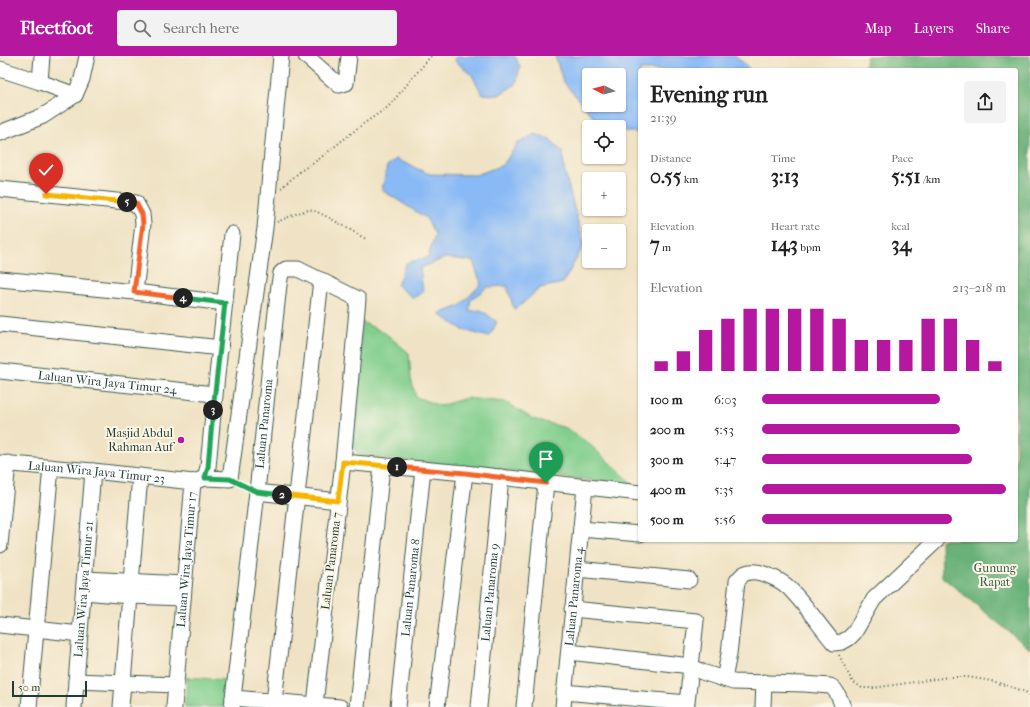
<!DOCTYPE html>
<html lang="en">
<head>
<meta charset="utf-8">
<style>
	:root { --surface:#fff; --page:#f2f2f2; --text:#222; --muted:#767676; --accent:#b5179e }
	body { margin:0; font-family:"IM FELL French Canon",serif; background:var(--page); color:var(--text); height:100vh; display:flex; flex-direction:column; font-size:15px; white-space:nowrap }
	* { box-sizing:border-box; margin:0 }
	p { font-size:13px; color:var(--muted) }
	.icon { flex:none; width:22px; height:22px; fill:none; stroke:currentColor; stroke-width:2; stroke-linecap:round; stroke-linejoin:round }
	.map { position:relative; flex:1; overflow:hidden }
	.drawer { position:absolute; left:638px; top:12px; width:380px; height:474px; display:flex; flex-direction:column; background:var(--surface); border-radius:4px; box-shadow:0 1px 3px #0004 }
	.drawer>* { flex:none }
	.needle { width:26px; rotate:276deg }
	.fabs { position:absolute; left:582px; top:12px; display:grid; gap:8px }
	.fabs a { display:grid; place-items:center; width:44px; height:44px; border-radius:4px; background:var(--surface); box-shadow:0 1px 3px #0004; font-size:20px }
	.scale { position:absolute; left:12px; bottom:10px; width:75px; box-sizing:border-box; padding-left:4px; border:2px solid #1f3d34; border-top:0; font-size:11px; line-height:14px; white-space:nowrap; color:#1f3d34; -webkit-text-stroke:3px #fcf5e5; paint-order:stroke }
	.pin { position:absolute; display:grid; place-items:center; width:34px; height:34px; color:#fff; margin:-41px -17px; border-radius:50% 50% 50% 0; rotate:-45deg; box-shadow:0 0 4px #0007 }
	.pin .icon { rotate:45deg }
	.km { position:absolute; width:20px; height:20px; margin:-10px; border-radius:50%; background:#222; color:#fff; font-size:11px; line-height:20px; text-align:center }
	.round { display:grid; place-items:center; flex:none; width:42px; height:42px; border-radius:4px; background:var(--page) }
	.head { display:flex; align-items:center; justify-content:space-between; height:68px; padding:0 12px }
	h1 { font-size:22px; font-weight:700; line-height:30px }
	.metrics { display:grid; grid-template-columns:repeat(3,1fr); gap:6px; height:68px; padding:4px 12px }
	.metrics div { display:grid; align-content:center }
	.metrics b { font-size:20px; font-weight:700 }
	.metrics small { font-size:11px; font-weight:400 }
	.metrics p { font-size:11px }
	.chart { height:112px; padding:8px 12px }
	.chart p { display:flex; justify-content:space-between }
	.chart svg { width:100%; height:72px; margin-top:4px; stroke:var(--accent); stroke-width:6 }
	ul { padding:0 12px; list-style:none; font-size:13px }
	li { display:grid; grid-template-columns:64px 48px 1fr; align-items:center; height:30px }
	li i { height:10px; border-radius:5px; background:var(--accent) }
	header { display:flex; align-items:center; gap:24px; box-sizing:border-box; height:56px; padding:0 20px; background:var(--accent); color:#fff }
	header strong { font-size:19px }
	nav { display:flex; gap:22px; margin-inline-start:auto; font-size:14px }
	.search { width:280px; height:36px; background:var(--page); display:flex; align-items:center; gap:10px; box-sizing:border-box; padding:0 14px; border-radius:4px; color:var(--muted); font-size:15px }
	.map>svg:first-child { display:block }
	.green { fill:#81ce8d; stroke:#508660 }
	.forest { fill:#68b178; stroke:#447756 }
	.water { fill:#8abaf6; stroke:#547c95; fill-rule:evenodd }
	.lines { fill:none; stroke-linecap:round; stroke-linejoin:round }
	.minor-casing { stroke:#3e564a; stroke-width:17 }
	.path { stroke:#3e564a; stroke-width:2; stroke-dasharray:1 3; stroke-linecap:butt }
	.minor { stroke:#fff; stroke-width:15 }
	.split-1-casing { stroke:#fff; stroke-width:8 }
	.split-2-casing { stroke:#fff; stroke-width:8 }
	.split-3-casing { stroke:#fff; stroke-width:8 }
	.split-4-casing { stroke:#fff; stroke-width:8 }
	.split-5-casing { stroke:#fff; stroke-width:8 }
	.split-6-casing { stroke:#fff; stroke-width:8 }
	.split-1 { stroke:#f0652b; stroke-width:5 }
	.split-2 { stroke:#f5b400; stroke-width:5 }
	.split-3 { stroke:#22a559; stroke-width:5 }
	.split-4 { stroke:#22a559; stroke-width:5 }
	.split-5 { stroke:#f0652b; stroke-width:5 }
	.split-6 { stroke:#f5b400; stroke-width:5 }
	.poi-dot { fill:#b5179e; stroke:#fcf5e5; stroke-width:1.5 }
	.labels { text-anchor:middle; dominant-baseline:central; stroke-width:4; stroke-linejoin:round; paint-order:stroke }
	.street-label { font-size:12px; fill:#1f3d34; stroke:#fcf5e5 }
	.poi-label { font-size:12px; fill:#1f3d34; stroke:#fcf5e5; text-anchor:end }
	.park-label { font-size:12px; fill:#335a46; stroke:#fcf5e5 }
</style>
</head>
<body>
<header>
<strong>Fleetfoot</strong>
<div class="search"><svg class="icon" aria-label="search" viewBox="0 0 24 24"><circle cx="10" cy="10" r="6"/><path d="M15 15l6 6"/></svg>Search here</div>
<nav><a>Map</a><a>Layers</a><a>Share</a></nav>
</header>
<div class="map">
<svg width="1030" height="651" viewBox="0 0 1030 651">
	<rect width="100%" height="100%" fill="#fcf5e5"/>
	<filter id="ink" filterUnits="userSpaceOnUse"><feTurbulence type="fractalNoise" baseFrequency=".025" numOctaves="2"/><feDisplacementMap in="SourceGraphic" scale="8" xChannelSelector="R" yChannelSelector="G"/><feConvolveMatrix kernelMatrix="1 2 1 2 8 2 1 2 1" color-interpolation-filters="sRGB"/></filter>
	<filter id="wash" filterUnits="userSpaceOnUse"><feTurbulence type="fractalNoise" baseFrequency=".012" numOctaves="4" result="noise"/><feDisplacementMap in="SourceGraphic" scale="16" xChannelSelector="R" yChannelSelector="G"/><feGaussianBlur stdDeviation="0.9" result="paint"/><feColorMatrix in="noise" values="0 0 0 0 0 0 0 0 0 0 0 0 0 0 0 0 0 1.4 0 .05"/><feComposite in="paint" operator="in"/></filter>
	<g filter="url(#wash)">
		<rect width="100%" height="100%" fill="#f0e3c5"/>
		<g class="green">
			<path d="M362,266L385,277L409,297L411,323L416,341L440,350L466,342L505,346L533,363L566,372L588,387L634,429L360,400L351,388Z"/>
			<path d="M187,621L226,624L224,651H185Z"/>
		</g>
		<path class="forest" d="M867,0H1030V593L942,521L941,484H1016V14H863Z"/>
		<g class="water">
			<path d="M456,0H515L520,11L516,28L499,39L482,38L472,19L455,5Z"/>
			<path d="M555,0H735L745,8L750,14H640V76H628L593,61L563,25ZM589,19H619V49H589Z"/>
			<path d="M535,78L550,83L563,96L564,113L584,189L563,227L540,232L522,248L514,253L507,230L488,231L471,243L469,255L481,254L497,266L489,281L463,274L439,258L460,250L481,228L473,205L445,202L420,212L423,236L413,242L397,229L406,207L428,201L435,178L426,162L382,134L387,110L396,103L429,118L476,119L503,109L517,88Z"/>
		</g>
	</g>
	<g filter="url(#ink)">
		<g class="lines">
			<g class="minor-casing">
				<g id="minor">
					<path d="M306,0L339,29L346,27L349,0"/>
					<path d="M0,13L40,26L75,39"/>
					<path d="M40,26L42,0"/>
					<path d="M0,77L43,60L75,39L82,23L87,0"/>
					<path d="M0,133L136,147L142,158L143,168L135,236"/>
					<path d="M0,223L135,236L225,247"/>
					<path d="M0,268L221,292"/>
					<path id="s1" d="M0,315L214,338"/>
					<path d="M343,406L465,417L640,437"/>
					<path id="s2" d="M0,407L93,415L193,426"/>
					<path d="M205,422L230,423L265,172L281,0"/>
					<path d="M257,436L338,445"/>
					<path d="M581,473L640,478"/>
					<path d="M0,489L8,407"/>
					<path d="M577,513L689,524"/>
					<path d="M85,523L184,528"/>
					<path d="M131,526L140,420"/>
					<path d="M84,536L130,540L183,542"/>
					<path d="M0,569L80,578"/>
					<path d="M569,596L691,610L702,616L733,626L804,628L830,630C837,633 840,644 843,651"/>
					<path d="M724,623L729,598L737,525C740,522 742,518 746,517C757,512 781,524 789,532C805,548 819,569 834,587L842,586L849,582L854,577L874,543L937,484"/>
					<path d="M76,625L176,629"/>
					<path d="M564,636L687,647L696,565L572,553"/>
					<path d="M233,642L340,651"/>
					<path d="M274,646L321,224"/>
					<path d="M29,651L51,411"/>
					<path id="s3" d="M74,651L93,415"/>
					<path d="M121,651L130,540"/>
					<path id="s4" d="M174,651L193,426L205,422L208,411C215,333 224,256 232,178"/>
					<path id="s5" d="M232,651L257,436L269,319L279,229L281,217L286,213H298L358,243L343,406L315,648"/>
					<path d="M357,651L382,410"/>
					<path id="s6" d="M398,651L423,413"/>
					<path d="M437,651L465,417"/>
					<path id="s7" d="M479,651L501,421"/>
					<path d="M524,651L546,427"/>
					<path id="s8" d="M563,651L585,431"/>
					<path d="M763,651L764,626"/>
				</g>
			</g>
			<g class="path">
				<path d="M281,132L302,114L319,103L363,68L388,51L431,0"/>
				<path d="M277,166C284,163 303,154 310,154C319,154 355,177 366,183"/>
				<path d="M839,599L852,625L862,632H873L949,621H967L992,625L1024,635L1030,639"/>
			</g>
			<use href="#minor" class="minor"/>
		</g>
	</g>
	<g class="lines" filter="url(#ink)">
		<g class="split-1-casing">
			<path id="split-1" d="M397,411L465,417L546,427"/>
		</g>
		<g class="split-2-casing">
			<path id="split-2" d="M282,439L338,445L343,406L397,411"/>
		</g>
		<g class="split-3-casing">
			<path id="split-3" d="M213,354L208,411L205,422L230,423L257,436L282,439"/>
		</g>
		<g class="split-4-casing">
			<path id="split-4" d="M183,242L225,247L213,354"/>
		</g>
		<g class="split-5-casing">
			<path id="split-5" d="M127,146L136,147L142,158L143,168L134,236L183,242"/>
		</g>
		<g class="split-6-casing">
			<path id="split-6" d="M46,138L127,146"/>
		</g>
		<use href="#split-1" class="split-1"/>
		<use href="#split-2" class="split-2"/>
		<use href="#split-3" class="split-3"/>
		<use href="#split-4" class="split-4"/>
		<use href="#split-5" class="split-5"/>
		<use href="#split-6" class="split-6"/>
	</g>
	<circle class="poi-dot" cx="181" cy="384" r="4"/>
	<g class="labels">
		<g class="street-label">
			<text stroke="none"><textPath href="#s1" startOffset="108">Laluan Wira Jaya Timur 24</textPath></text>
			<text stroke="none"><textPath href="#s5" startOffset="285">Laluan Panaroma</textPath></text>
			<text stroke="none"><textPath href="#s2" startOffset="97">Laluan Wira Jaya Timur 23</textPath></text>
			<text stroke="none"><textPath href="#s4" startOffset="148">Laluan Wira Jaya Timur 17</textPath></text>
			<text transform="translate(331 505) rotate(-83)">Laluan Panaroma 7</text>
			<text stroke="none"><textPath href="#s6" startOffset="120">Laluan Panaroma 8</textPath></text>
			<text stroke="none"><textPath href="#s3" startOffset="118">Laluan Wira Jaya Timur 21</textPath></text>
			<text stroke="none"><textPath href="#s7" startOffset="115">Laluan Panaroma 9</textPath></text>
			<text stroke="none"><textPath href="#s8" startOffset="111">Laluan Panaroma 4</textPath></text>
		</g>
		<g class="poi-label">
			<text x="173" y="377">Masjid Abdul<tspan x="173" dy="14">Rahman Auf</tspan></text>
		</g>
		<g class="park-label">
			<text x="995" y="512">Gunung<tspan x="995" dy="14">Rapat</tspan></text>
		</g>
	</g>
</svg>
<div class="fabs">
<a><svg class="needle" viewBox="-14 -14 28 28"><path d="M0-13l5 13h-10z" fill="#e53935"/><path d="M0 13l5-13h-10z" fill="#767676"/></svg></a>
<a><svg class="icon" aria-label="locate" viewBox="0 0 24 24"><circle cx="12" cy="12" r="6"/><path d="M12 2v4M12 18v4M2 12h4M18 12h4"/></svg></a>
<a>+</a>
<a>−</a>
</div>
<div class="scale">50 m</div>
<div class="pin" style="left:546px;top:427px;background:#1e9e55"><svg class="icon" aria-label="arrive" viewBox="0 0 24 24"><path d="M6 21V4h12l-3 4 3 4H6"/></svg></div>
<div class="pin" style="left:46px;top:138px;background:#d93025"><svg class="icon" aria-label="check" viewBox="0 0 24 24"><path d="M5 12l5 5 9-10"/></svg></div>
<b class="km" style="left:397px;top:411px">1</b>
<b class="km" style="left:282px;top:439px">2</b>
<b class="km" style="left:213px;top:354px">3</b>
<b class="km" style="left:183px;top:242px">4</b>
<b class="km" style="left:127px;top:146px">5</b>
<section class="drawer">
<div class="head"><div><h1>Evening run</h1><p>21:39</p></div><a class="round"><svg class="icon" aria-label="share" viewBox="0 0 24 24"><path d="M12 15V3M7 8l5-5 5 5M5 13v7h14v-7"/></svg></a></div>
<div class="metrics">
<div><p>Distance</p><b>0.55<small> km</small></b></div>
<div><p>Time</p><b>3:13</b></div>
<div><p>Pace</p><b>5:51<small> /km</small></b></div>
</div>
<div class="metrics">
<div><p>Elevation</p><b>7<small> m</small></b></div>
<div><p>Heart rate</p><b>143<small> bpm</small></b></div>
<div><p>kcal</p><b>34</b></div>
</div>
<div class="chart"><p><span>Elevation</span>213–218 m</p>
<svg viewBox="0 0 160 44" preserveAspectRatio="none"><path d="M5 44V38M15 44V32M25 44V19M35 44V12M45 44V6M55 44V6M65 44V6M75 44V6M85 44V12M95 44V25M105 44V25M115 44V25M125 44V12M135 44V12M145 44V25M155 44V38"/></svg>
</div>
<ul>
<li><b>100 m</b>6:03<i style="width:73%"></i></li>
<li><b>200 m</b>5:53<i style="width:81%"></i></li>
<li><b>300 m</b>5:47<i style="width:86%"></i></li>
<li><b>400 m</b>5:35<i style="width:100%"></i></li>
<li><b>500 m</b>5:56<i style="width:78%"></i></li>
</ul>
</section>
</div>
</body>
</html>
